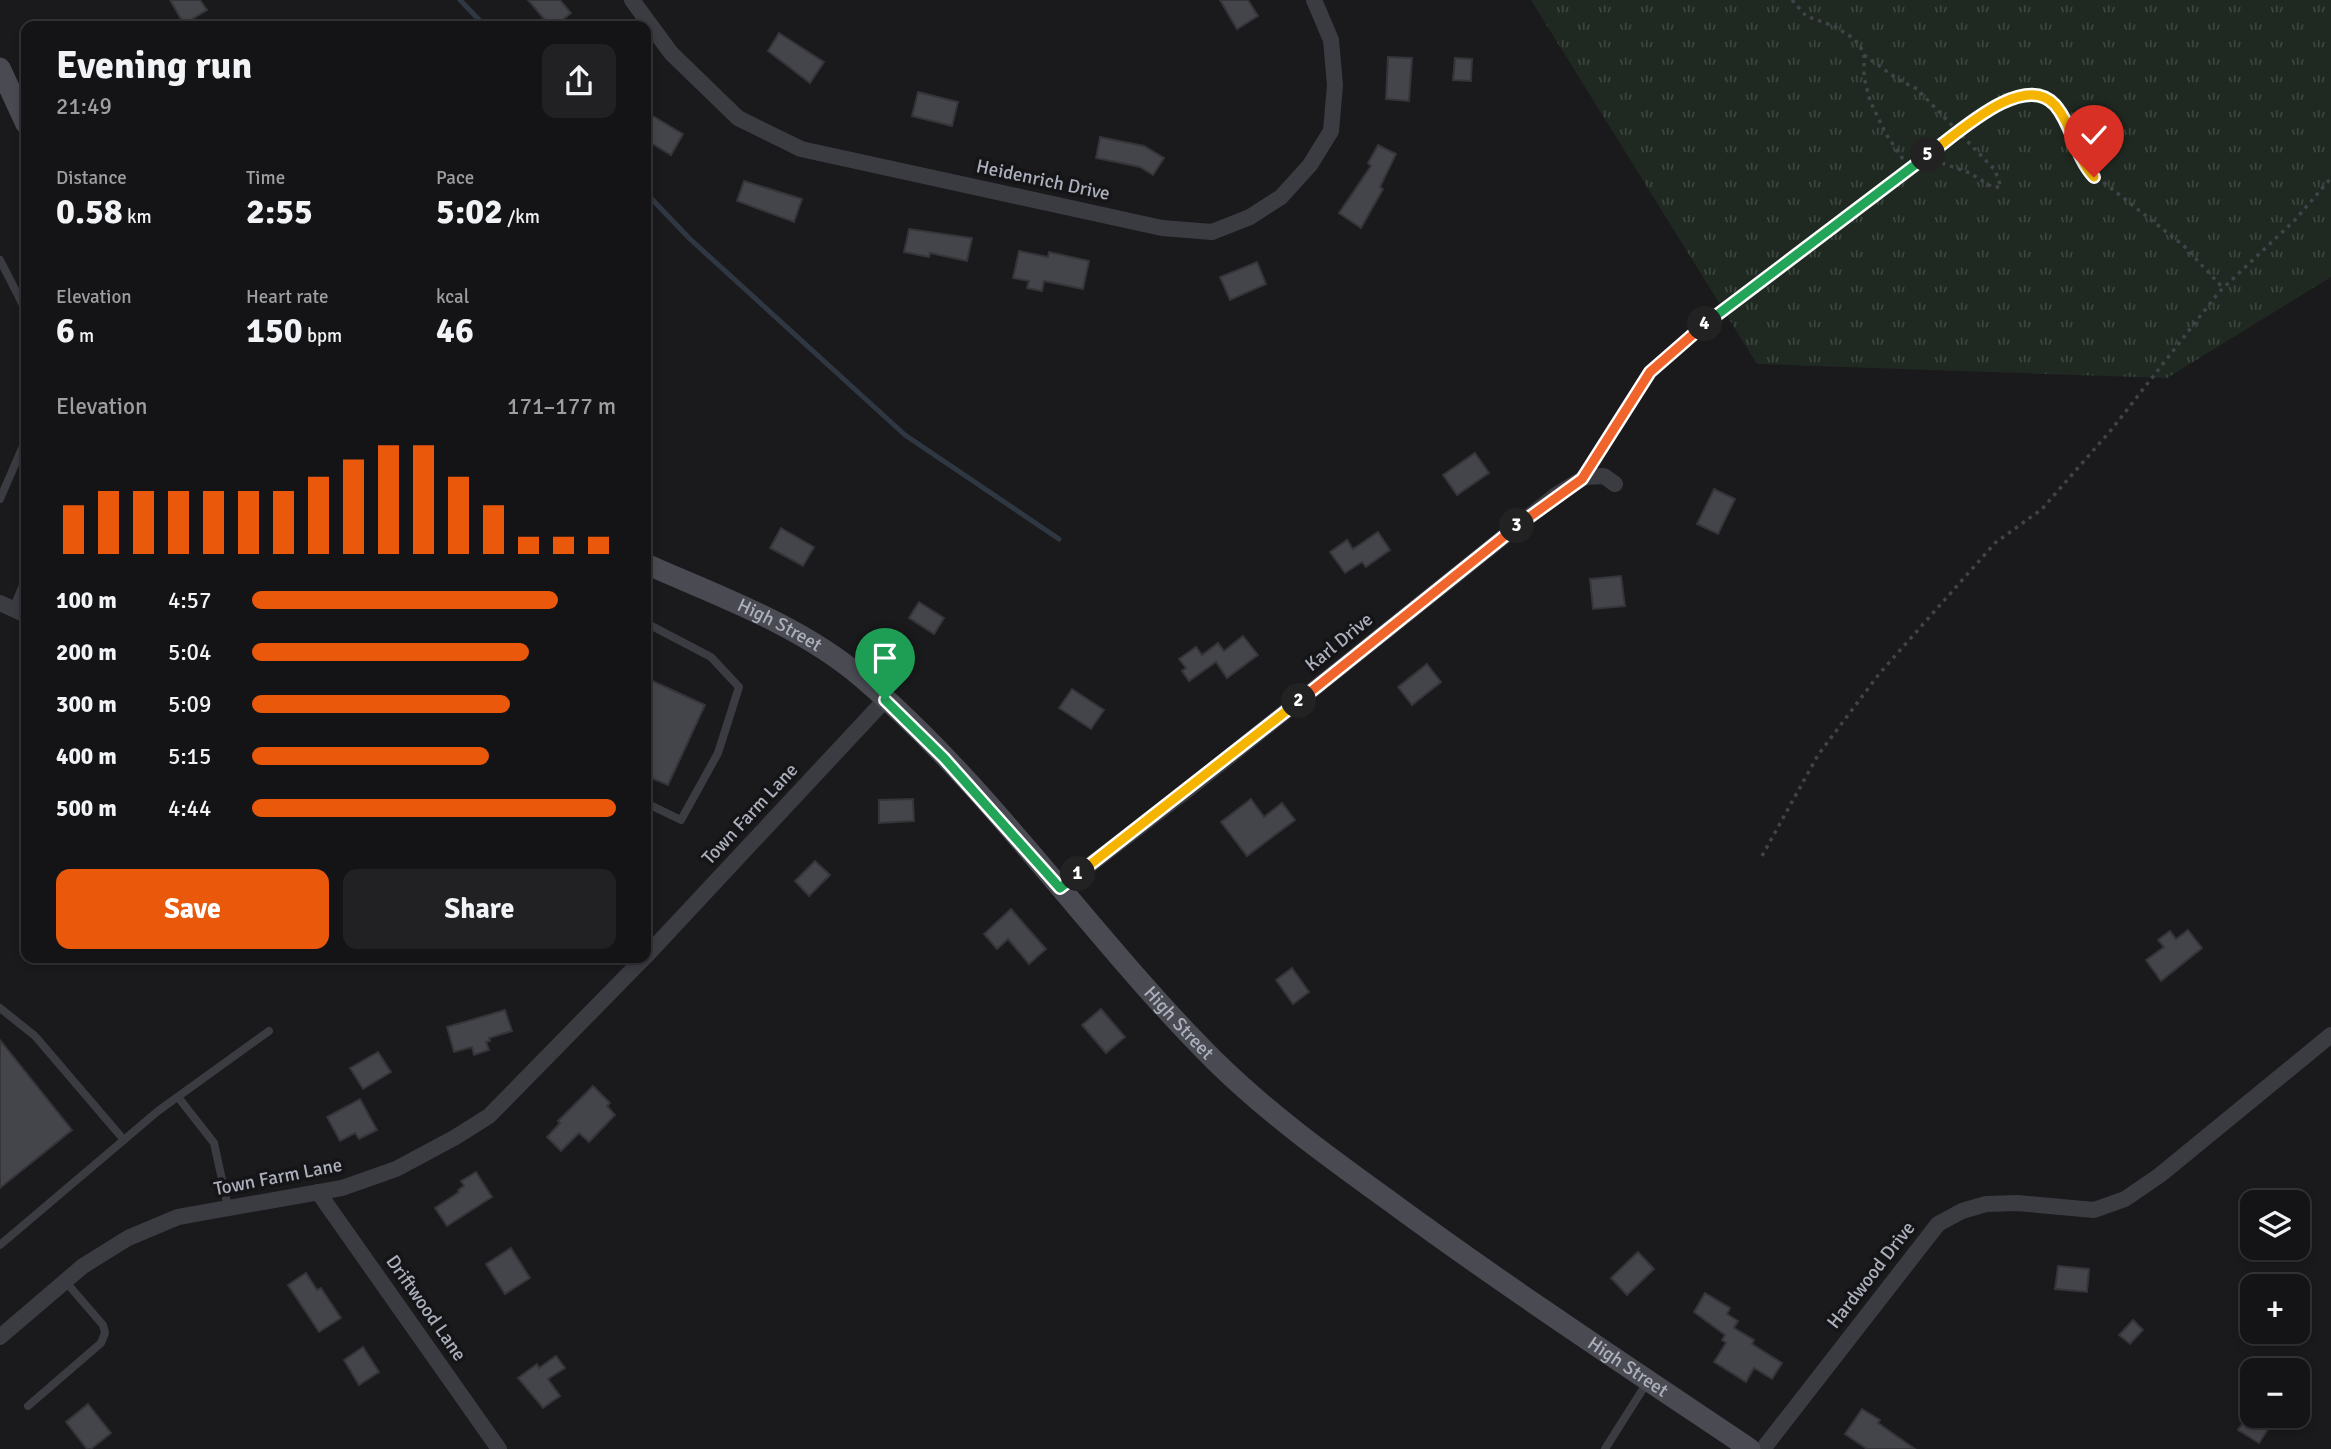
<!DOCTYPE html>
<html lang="en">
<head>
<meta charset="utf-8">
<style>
	:root { --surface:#141416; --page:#212123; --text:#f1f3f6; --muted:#9d9ea1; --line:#333335; --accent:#ea580c }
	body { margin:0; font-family:Signika,sans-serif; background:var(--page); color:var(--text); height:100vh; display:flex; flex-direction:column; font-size:26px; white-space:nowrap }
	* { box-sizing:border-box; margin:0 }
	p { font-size:23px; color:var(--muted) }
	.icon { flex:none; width:38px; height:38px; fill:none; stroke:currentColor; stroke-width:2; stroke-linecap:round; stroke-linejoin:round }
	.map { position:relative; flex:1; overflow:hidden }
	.drawer { position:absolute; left:21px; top:21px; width:630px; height:942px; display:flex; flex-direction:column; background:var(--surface); border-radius:14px; box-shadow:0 4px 10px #0003,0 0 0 2px var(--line) }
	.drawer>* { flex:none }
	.buttons { position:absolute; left:2240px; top:1190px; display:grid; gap:14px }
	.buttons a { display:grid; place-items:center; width:70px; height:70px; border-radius:14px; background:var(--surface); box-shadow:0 4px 10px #0003,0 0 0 2px var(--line); font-size:35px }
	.pin { position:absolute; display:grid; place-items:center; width:60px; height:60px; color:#fff; margin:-72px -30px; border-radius:50% 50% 50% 0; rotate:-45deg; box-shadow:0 0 7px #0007 }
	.pin .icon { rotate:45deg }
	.km { position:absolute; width:35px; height:35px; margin:-18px; border-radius:50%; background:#222; color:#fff; font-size:19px; line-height:35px; text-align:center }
	.round { display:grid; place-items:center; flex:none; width:74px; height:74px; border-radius:14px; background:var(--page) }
	.overview { display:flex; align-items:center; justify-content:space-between; height:119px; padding:0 35px }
	h1 { font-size:38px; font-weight:700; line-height:52px }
	.stats { display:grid; grid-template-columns:repeat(3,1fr); gap:10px; height:119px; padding:7px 35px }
	.stats div { display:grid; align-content:center }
	.stats b { font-size:35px; font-weight:700 }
	.stats small { font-size:19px; font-weight:400 }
	.stats p { font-size:19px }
	.chart { height:196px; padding:14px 35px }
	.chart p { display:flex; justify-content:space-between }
	.chart svg { width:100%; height:126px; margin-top:7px; stroke:var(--accent); stroke-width:6 }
	.button { display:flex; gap:14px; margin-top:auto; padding:14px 35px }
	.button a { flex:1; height:80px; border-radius:14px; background:var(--accent); color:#fff; font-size:28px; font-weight:700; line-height:80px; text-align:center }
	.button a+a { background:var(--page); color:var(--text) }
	ul { padding:0 35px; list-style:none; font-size:23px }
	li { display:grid; grid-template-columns:112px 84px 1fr; align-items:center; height:52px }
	li i { height:18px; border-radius:9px; background:var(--accent) }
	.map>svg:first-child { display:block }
	.park { fill:url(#park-tufts) }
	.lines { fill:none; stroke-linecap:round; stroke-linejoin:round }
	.stream { stroke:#2f3842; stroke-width:5 }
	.building { fill:#44454a; stroke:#343439; stroke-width:2 }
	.path { stroke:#414349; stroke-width:3.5; stroke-dasharray:3.5 5; stroke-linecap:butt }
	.service { stroke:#3b3c42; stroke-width:8 }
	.minor { stroke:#3b3c42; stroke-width:16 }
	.secondary { stroke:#494a52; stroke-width:21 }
	.split-1-casing { stroke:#fff; stroke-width:14 }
	.split-2-casing { stroke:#fff; stroke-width:14 }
	.split-3-casing { stroke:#fff; stroke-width:14 }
	.split-4-casing { stroke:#fff; stroke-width:14 }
	.split-5-casing { stroke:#fff; stroke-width:14 }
	.split-6-casing { stroke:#fff; stroke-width:14 }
	.split-1 { stroke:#22a559; stroke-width:9 }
	.split-2 { stroke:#f5b400; stroke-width:9 }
	.split-3 { stroke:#f0652b; stroke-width:9 }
	.split-4 { stroke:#f0652b; stroke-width:9 }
	.split-5 { stroke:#22a559; stroke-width:9 }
	.split-6 { stroke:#f5b400; stroke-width:9 }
	.labels { text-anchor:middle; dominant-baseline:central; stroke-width:7; stroke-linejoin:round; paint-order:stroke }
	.street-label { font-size:19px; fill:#acb0bc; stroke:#151518 }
</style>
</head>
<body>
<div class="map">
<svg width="2331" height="1449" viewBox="0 0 2331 1449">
	<defs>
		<pattern id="park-tufts" width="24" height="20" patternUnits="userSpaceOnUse" patternTransform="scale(1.75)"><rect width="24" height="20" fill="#1f2821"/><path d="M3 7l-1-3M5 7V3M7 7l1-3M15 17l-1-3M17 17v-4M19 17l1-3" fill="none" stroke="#3d453f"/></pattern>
	</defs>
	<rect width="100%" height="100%" fill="#1a1a1d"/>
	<path class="park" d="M1531,0H2331V277L2167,378L1757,364Z"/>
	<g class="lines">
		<g class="stream">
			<path d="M460,0L485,26"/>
			<path d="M646,193L690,239L905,435L1059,539"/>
		</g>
	</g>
	<g class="building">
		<path d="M170,0H200L207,10L184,24Z"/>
		<path d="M528,0H560L571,13L555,26H550Z"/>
		<path d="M1220,0H1248L1258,16L1237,29Z"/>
		<path d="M779,33L824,62L810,83L768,51Z"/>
		<path d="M1388,57L1412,58L1409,101L1386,99Z"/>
		<path d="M1455,58L1472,59L1471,81L1453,80Z"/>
		<path d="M918,92L958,102L952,126L912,116Z"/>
		<path d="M646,112L683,134L671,155L646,140Z"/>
		<path d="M1100,137L1144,146L1164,158L1153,175L1140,167L1096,158Z"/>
		<path d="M1378,145L1396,154L1380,187L1383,189L1361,228L1339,213L1371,166L1368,163Z"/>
		<path d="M744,181L802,199L794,222L737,201Z"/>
		<path d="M909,229L972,238L967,261L930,253L929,257L904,252Z"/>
		<path d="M1019,251L1048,257L1049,252L1089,261L1083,289L1044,281L1042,291L1027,288L1029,281L1013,278Z"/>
		<path d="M1257,262L1266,284L1230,300L1220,277Z"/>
		<path d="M1475,453L1489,473L1457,495L1443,475Z"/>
		<path d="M1714,489L1735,499L1718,534L1697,524Z"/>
		<path d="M781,528L814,547L803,566L770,548Z"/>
		<path d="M1378,532L1390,550L1366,567L1362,562L1345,573L1330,552L1347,540L1353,549Z"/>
		<path d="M1621,576L1625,606L1593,609L1590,579Z"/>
		<path d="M919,602L944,618L934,634L909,618Z"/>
		<path d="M1243,636L1258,655L1227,678L1216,662L1189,681L1182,671L1186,668L1179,659L1196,647L1202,655L1218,643L1224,651Z"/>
		<path d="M1427,664L1441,682L1412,705L1398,687Z"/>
		<path d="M646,678L705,705L668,785L646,776Z"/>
		<path d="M1072,689L1104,710L1091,729L1059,708Z"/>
		<path d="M913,799L914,821L879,823V800Z"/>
		<path d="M1251,799L1264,817L1282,803L1295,820L1247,856L1221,822Z"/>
		<path d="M815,861L830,875L809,896L795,881Z"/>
		<path d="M1011,909L1046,949L1029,964L1008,939L997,949L984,934Z"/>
		<path d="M2188,930L2202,948L2161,981L2146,960L2164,947L2158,940L2170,931L2176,939Z"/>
		<path d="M1292,968L1309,992L1293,1004L1276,980Z"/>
		<path d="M1101,1009L1125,1037L1106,1053L1082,1025Z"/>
		<path d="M505,1010L512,1031L489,1038L490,1041L486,1042L489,1050L474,1055L472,1047L454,1052L447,1027Z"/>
		<path d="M0,1040L72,1130L0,1188Z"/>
		<path d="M378,1052L391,1072L363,1089L350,1068Z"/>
		<path d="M593,1086L610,1103L607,1106L615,1115L589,1142L579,1133L561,1151L547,1137L560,1123L558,1121Z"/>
		<path d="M360,1099L377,1130L359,1139L355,1133L340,1141L327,1117Z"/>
		<path d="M476,1172L492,1197L447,1226L435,1208L459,1192L458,1190L464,1186L461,1181Z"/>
		<path d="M511,1248L530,1278L505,1294L486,1264Z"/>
		<path d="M1638,1252L1654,1269L1627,1295L1611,1278Z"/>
		<path d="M2058,1266L2089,1269L2087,1292L2055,1289Z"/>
		<path d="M306,1273L317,1290L321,1288L341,1318L319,1332L288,1285Z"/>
		<path d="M1705,1293L1730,1308L1727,1314L1738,1321L1734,1328L1754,1340L1752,1344L1782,1363L1772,1379L1754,1368L1746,1382L1714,1362L1726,1343L1722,1340L1725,1335L1694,1312Z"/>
		<path d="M2133,1320L2143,1330L2130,1344L2119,1335Z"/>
		<path d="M363,1347L379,1372L359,1385L344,1360Z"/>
		<path d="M556,1356L565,1368L548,1379L560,1396L543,1408L518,1378L537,1364L539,1368Z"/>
		<path d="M88,1404L111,1433L91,1449H87L66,1422Z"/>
		<path d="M1862,1409L1880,1420L1878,1423L1915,1449H1867L1845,1434Z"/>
		<path d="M2248,1416H2277L2259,1443L2238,1430Z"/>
	</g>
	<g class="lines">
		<g class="path">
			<path d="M1792,0L1806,16L1834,26L1853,38L1860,46L1864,55V77L1870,101L1886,134L1909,168"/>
			<path d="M1864,55L1899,80L1917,89L1995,170L2001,187H1992L1970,173L1925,157"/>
			<path d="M1594,459L1650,372L1726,305L1827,233L1891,181L2018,95L2035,94L2054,105L2088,170L2184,246L2223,288"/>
			<path d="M1762,856L1818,755L1879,674L1995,543L2042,509L2112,429L2219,292L2295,220L2331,178"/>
		</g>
		<g class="service">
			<path d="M0,260L26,311"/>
			<path d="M0,499L26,439"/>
			<path d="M13,609L26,578"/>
			<path d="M646,623L711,657L739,687L718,753L681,820L646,803"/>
			<path d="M0,1008L35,1036L124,1140"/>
			<path d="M178,1097L214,1143L228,1207"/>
			<path d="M0,1245L158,1111L269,1031"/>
			<path d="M28,1406L101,1343L105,1333L103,1325L65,1281"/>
			<path d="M1605,1449L1648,1381"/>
		</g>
		<g class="minor">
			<path d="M632,0L671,53L738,118L801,149L1162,228L1212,232L1250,217L1281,197L1310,165L1331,131L1335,85L1331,40L1314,0"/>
			<path d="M0,603L26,615"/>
			<path d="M1060,888L1190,788L1556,495L1585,477L1604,476L1615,484"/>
			<path d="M646,956L885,700"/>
			<path d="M318,1192L499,1449"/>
			<path d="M0,1337L83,1266L128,1238L178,1217L342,1188L396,1169L454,1138L489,1116L645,957"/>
			<path d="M1763,1449L1938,1224L1962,1211L1986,1204L2017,1203L2094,1210L2125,1199L2160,1175L2331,1035"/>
		</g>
		<g class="secondary">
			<path d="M0,68L26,124"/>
			<path id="s1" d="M646,564C718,596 800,625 861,677C993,789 1093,940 1216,1062C1271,1116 1333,1160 1395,1205C1511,1290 1631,1369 1750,1449"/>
		</g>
	</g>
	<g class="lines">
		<g class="split-1-casing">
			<path id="split-1" d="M885,700L944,758L1060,888L1078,874"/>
		</g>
		<g class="split-2-casing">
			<path id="split-2" d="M1078,874L1299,701"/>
		</g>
		<g class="split-3-casing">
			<path id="split-3" d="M1299,701L1517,526"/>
		</g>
		<g class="split-4-casing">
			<path id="split-4" d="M1517,526L1582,479L1650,372L1705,324"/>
		</g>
		<g class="split-5-casing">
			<path id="split-5" d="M1705,324L1928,155"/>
		</g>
		<g class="split-6-casing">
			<path id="split-6" d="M1928,155C1956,135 2023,70 2055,105C2073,126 2075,157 2094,177"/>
		</g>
		<use href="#split-1" class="split-1"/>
		<use href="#split-2" class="split-2"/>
		<use href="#split-3" class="split-3"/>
		<use href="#split-4" class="split-4"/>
		<use href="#split-5" class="split-5"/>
		<use href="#split-6" class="split-6"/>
	</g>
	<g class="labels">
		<g class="street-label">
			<text transform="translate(1043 180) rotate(12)">Heidenrich Drive</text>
			<text stroke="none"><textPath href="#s1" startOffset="147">High Street</textPath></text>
			<text transform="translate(1339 642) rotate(-39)">Karl Drive</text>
			<text transform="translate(750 814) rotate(-47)">Town Farm Lane</text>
			<text stroke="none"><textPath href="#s1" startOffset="714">High Street</textPath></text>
			<text transform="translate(278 1177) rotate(-11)">Town Farm Lane</text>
			<text transform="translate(1871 1275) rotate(-52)">Hardwood Drive</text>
			<text transform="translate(426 1308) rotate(55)">Driftwood Lane</text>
			<text stroke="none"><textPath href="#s1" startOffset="1281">High Street</textPath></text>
		</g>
	</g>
</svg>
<div class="buttons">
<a><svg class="icon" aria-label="layers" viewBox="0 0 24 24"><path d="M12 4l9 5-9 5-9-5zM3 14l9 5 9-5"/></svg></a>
<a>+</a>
<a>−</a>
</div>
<div class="pin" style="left:885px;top:700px;background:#1e9e55"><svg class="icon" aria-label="arrive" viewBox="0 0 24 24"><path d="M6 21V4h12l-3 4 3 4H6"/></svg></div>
<div class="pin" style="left:2094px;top:177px;background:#d93025"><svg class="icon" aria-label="check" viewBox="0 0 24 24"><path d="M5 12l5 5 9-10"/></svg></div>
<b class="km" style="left:1078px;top:874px">1</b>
<b class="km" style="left:1299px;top:701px">2</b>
<b class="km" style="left:1517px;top:526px">3</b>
<b class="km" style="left:1705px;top:324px">4</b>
<b class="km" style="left:1928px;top:155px">5</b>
<section class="drawer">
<div class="overview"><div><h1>Evening run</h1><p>21:49</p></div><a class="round"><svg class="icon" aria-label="share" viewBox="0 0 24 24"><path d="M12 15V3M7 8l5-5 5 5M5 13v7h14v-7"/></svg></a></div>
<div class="stats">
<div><p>Distance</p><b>0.58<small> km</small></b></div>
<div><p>Time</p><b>2:55</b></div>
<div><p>Pace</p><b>5:02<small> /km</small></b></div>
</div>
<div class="stats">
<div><p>Elevation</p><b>6<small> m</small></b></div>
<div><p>Heart rate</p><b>150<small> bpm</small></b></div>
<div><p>kcal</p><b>46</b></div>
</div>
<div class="chart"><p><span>Elevation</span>171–177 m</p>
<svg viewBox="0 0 160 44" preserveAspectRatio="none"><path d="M5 44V27M15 44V22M25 44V22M35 44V22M45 44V22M55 44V22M65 44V22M75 44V17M85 44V11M95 44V6M105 44V6M115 44V17M125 44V27M135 44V38M145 44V38M155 44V38"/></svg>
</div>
<ul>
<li><b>100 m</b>4:57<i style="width:84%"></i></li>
<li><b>200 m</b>5:04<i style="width:76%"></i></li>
<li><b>300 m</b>5:09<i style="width:71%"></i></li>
<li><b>400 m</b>5:15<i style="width:65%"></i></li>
<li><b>500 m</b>4:44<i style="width:100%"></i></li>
</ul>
<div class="button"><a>Save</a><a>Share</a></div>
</section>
</div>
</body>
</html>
